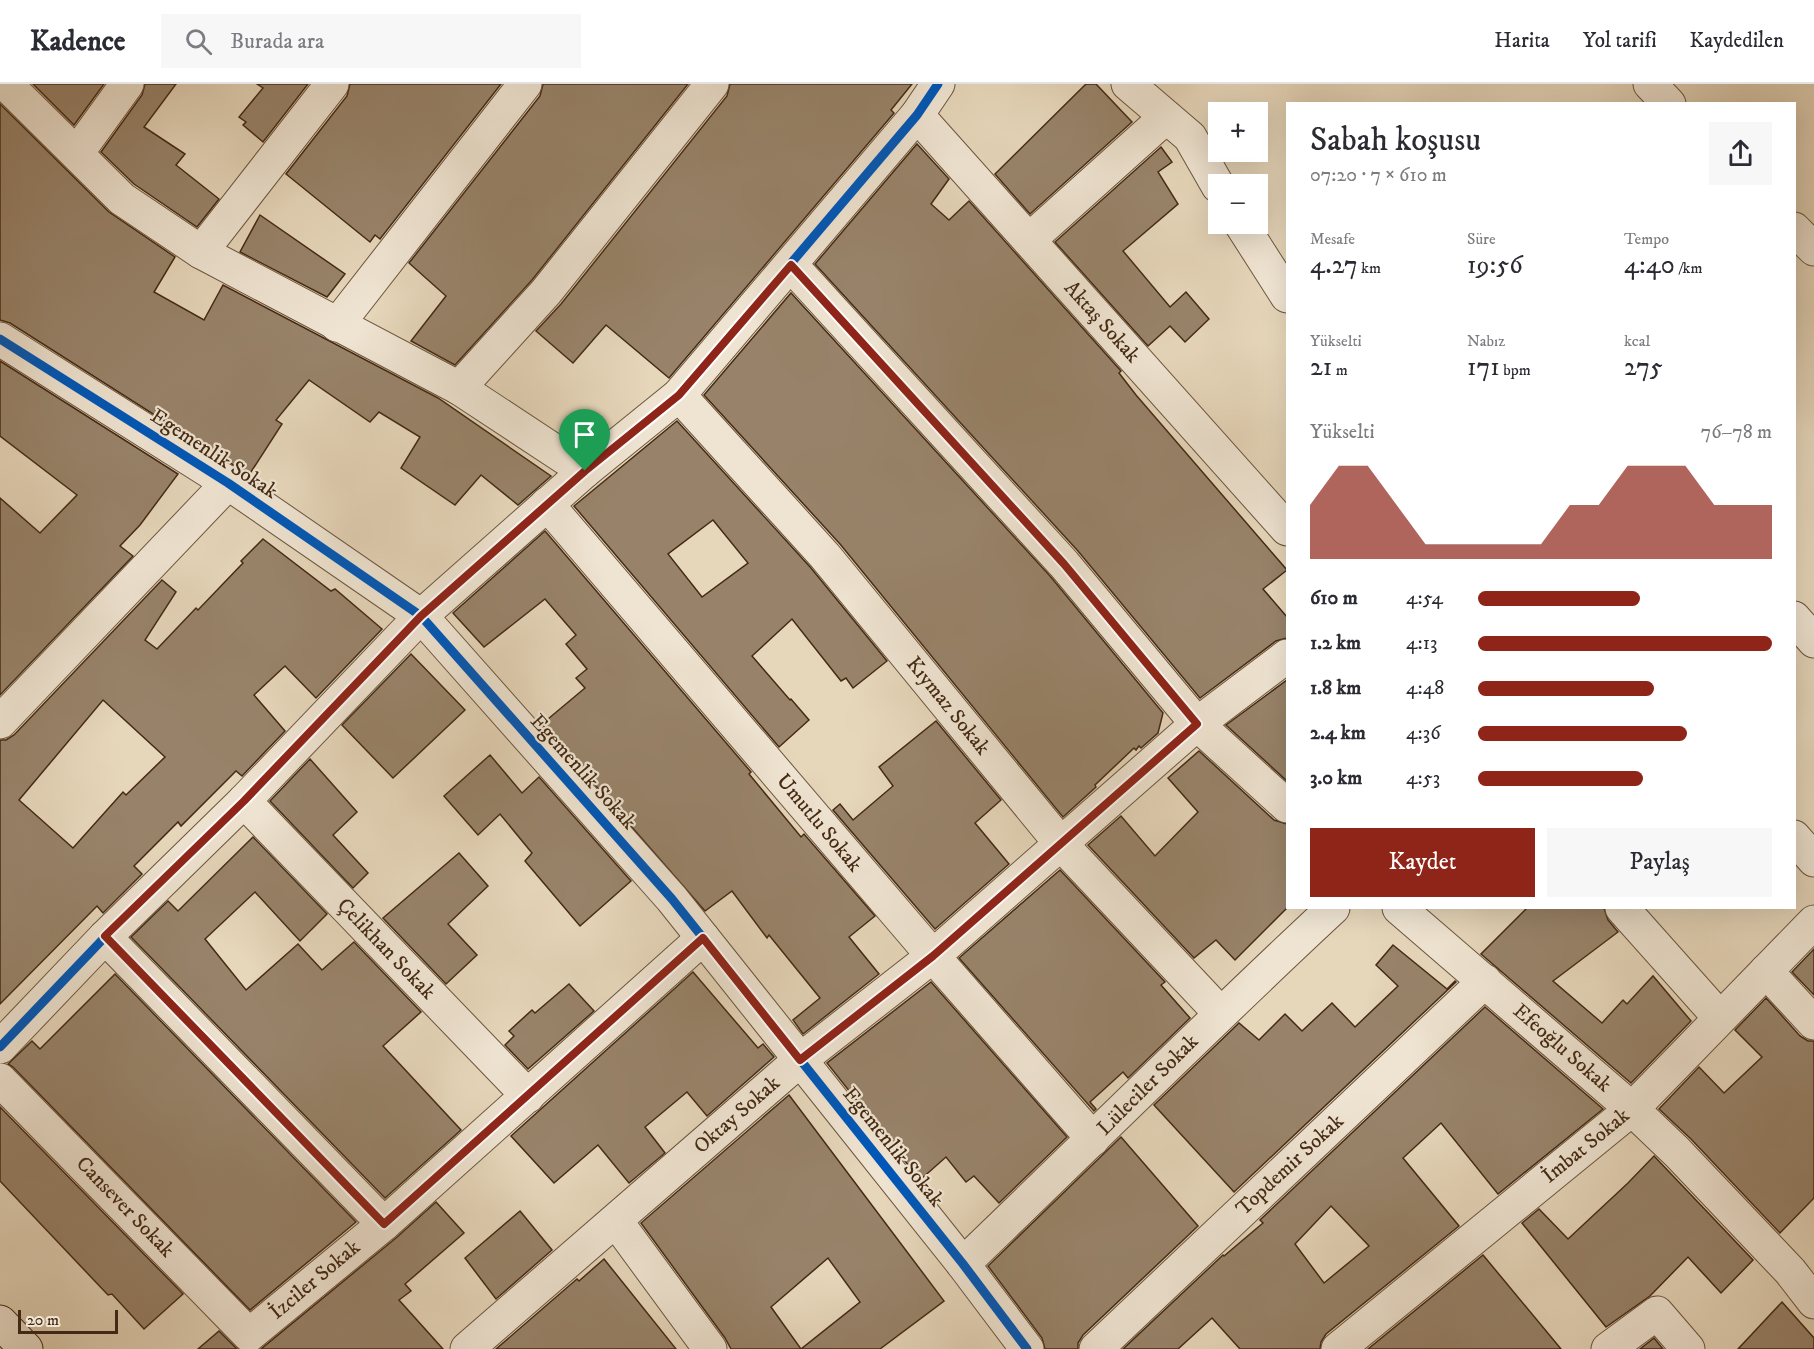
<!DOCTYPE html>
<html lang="tr">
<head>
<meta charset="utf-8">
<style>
	:root { --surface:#fff; --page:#f7f7f7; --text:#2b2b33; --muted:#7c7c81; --line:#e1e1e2; --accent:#8f2418 }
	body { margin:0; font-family:"IM FELL DW Pica",serif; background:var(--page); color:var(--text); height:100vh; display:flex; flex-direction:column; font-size:22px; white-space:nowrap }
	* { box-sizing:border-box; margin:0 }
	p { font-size:20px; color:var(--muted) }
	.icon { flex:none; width:33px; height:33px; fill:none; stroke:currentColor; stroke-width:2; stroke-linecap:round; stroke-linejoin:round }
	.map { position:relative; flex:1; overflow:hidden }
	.side { position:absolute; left:1286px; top:18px; width:510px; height:807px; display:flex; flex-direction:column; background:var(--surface); border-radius:0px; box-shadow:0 6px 24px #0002 }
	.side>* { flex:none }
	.controls { position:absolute; left:1208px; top:18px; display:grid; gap:12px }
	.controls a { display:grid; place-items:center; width:60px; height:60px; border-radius:0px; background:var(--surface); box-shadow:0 6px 24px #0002; font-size:30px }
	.scale { position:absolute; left:18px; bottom:15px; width:100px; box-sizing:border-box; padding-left:6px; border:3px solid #442a14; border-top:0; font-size:16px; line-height:21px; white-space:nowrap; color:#442a14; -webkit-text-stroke:4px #efe4d2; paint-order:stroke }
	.pin { position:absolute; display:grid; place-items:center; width:51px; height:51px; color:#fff; margin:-62px -26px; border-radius:50% 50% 50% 0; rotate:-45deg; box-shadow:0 0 6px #0007 }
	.pin .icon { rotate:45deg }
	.round { display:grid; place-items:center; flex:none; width:63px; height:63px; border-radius:0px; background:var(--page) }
	.head { display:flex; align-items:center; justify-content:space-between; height:102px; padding:0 24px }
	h1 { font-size:33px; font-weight:600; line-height:45px }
	.metrics { display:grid; grid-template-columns:repeat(3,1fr); gap:9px; height:102px; padding:6px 24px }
	.metrics div { display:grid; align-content:center }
	.metrics b { font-size:26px; font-weight:600 }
	.metrics small { font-size:16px; font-weight:400 }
	.metrics p { font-size:16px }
	.chart { height:168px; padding:12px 24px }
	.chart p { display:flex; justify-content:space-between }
	.chart svg { width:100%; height:108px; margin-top:6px; fill:var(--accent); opacity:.7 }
	.cta { display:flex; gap:12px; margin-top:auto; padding:12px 24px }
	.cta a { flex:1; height:69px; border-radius:0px; background:var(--accent); color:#fff; font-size:24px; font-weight:600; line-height:69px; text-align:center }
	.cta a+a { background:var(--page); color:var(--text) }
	ul { padding:0 24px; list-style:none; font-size:20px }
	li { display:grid; grid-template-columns:96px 72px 1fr; align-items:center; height:45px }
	li i { height:15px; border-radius:8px; background:var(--accent) }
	header { display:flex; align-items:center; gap:36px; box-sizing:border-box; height:84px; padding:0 30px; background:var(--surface); border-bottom:2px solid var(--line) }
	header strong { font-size:28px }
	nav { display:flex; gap:33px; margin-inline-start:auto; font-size:21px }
	.search { width:420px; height:54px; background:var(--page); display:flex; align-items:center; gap:15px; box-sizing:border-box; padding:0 21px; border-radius:0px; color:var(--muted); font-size:22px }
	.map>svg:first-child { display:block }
	.building { fill:#98836a; stroke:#442a14; stroke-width:1.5; fill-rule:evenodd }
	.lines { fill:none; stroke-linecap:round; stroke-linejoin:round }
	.street-casing { stroke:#6c553e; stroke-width:35 }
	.secondary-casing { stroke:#442a14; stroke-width:35 }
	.street { stroke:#efe4d2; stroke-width:33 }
	.secondary { stroke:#efe4d2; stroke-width:33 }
	.cycleway-casing { stroke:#efe4d2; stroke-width:13 }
	.cycleway { stroke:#0057b8; stroke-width:9 }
	.route-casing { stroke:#fff; stroke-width:12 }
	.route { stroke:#8f2418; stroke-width:8 }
	.labels { text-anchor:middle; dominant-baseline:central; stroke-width:4.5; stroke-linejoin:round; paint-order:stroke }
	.street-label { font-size:21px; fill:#442a14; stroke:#efe4d2 }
</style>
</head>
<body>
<header>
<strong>Kadence</strong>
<div class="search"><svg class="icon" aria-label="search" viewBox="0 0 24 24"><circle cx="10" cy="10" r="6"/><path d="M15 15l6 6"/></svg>Burada ara</div>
<nav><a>Harita</a><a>Yol tarifi</a><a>Kaydedilen</a></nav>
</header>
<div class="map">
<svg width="1814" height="1265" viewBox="0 0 1814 1265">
	<rect width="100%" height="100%" fill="#e6d6ba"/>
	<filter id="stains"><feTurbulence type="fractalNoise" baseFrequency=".00333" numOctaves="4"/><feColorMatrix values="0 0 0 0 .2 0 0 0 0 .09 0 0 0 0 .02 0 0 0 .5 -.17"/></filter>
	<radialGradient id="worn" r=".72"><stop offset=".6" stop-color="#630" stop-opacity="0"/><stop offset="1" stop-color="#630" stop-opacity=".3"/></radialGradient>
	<g class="building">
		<path d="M33,0H104L74,41Z"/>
		<path d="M145,0H176L144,43L185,70L176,81L219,115L197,143L134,100L101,68L142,11Z"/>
		<path d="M257,0H308L263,58L243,41L246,38L239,33L263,4Z"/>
		<path d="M350,0H501L380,155L375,151L370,158L286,90L347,12Z"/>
		<path d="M543,0H688L532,196L455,281L411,257L446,212L409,179L540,12Z"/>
		<path d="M730,0H912L891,26L894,29L669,294L606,241L573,279L536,247L561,220L727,12Z"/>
		<path d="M1086,0H1096L1132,38L1030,130L995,90Z"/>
		<path d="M0,20L109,128L175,173L154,208L204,236L223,201L438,314L551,392L518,421L481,391L455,421L401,384L420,353L379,328L370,338L309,296L276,336L282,340L249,391L10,239L0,236Z"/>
		<path d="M917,60L949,95L931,120L949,136L969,117L1121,287L1119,289L1136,311L1287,486L1263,505L1287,533V554L1276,557L1200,614L1078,467L815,180Z"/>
		<path d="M1161,63L1172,78L1158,88L1178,120L1123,167L1170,223L1186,208L1209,235L1185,258L1170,242L1148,262L1055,158Z"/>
		<path d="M260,131L345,190L327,213L240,168Z"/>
		<path d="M791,209L1050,492L1163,629L1158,649L1141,664L1139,662L1136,666L1134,664L1095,701L1096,703L1063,733L840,460L704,311Z"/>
		<path d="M0,277L178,390L140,441L120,462L133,472L0,611V414L40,449L77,411L0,352Z"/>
		<path d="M677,337L811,484L887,577L853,604L846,594L841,597L792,535L752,572L790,616L791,615L809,636L779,663L574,422ZM713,436L748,479L702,513L668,470Z"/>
		<path d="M545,447L751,688L749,690L801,753L804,750L875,832L849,853L879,890L803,950L793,936L820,914L769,851L767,854L732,807L705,827L542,640L585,604L576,594L587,585L566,560L576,551L545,515L484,563L453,529Z"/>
		<path d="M263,455L331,507L335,505L382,545L316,614L285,582L254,611L285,647L242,692L236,687L181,742L178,738L134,782L142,790L103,829L97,822L0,920V656H6L14,651L162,496L176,508L145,556L157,565L196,524L198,526L243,479L241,477ZM103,616L165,673L126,711L123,708L73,764L19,716Z"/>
		<path d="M411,570L465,626L393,694L342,641Z"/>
		<path d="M1287,596V697L1226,641Z"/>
		<path d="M936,637L1001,716L975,739L1009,780L935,845L833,726L840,720L853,736L893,702L879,683Z"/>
		<path d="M1199,667L1274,736L1287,740V824L1235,876L1216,856L1194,874L1088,761L1121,732L1155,772L1198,728L1168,694Z"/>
		<path d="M490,671L522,709L539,693L631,797L580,842L525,777L532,769L500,730L478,751L444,712Z"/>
		<path d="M310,675L357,728L333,751L368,789L353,804L270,717Z"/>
		<path d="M253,753L327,830L300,857L255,808L205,855L246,906L298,860L322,886L354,858L421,928L383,962L461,1046L385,1114L131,853L168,817L178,827Z"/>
		<path d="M459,769L488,802L448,840L477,871L446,900L383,834Z"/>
		<path d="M1060,786L1165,898L1161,901L1190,934L1128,994L1123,988L1090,1018L1096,1025L1094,1027L959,874Z"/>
		<path d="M1527,824H1604L1608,836L1618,848L1553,897L1602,939L1623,916L1627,920L1653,892L1691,937L1631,999L1481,870Z"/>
		<path d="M1393,861L1447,905L1455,897L1456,898L1234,1108L1154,1021L1239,939L1259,956L1285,930L1302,947L1332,919L1355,943L1398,902L1376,881Z"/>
		<path d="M1814,865V911L1792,888Z"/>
		<path d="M693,888L758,964L763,960L774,973L707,1032L687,1008L645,1043L665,1069L629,1099L598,1061L554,1099L511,1052Z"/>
		<path d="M115,890L356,1138L250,1226L13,983L8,980L32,957L40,965Z"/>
		<path d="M931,898L1067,1053L999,1119L974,1092L966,1098L946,1073L920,1096L827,979Z"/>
		<path d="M569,900L594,927L528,985L505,961L514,952L509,947L532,926L535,929Z"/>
		<path d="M1766,914L1800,952L1808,957H1814V1114L1780,1149L1691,1055L1659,1025L1699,983L1724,1009L1762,973L1735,946Z"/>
		<path d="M1485,923L1603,1025L1498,1110L1441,1039L1403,1074L1459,1142L1326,1250L1321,1258L1320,1265H1240L1212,1234L1178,1265H1123L1223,1171L1224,1172L1263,1139L1260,1136ZM1331,1122L1369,1162L1324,1199L1295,1160Z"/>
		<path d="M789,1011L944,1217L880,1265H801L860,1218L828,1174L771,1223L801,1265H731L725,1254L641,1139Z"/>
		<path d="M0,1023L183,1210L144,1245L112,1210L108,1211L0,1097Z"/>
		<path d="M1121,1053L1198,1142L1083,1251L1078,1259V1265H1045L1042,1254L988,1182Z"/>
		<path d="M1654,1072L1753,1176L1721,1209L1688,1173L1650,1212L1606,1243L1522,1139L1539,1125L1568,1155L1628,1099Z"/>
		<path d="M436,1118L464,1149L405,1200L411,1207L399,1216L443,1265H261L396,1154Z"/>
		<path d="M520,1127L552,1166L496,1215L465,1174Z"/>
		<path d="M1483,1171L1561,1265H1368Z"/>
		<path d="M604,1175L676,1265H496L577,1195L579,1197Z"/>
		<path d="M1782,1218L1814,1254V1265H1738Z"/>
		<path d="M219,1247L237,1265H198Z"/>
		<path d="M1654,1254L1663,1265H1640Z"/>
	</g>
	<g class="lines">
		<g class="street-casing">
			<g id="street">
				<path d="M6,0L122,115L201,168L459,304L585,387"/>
				<path d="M1128,0L1190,53L1218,102"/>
				<path d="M1650,0L1669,20"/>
				<path d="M917,31L1287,445"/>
				<path d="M77,69L127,0"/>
				<path d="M1241,140L1287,212"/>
				<path d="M1794,145L1814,165"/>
				<path d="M1029,156L1166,33"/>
				<path d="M201,168L332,0"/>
				<path d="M791,181L1064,480L1197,640L1287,722"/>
				<path d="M337,241L525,0"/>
				<path d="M0,255L228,399L421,532L672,815L963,1180L1027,1265"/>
				<path d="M459,304L546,208L712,0"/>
				<path d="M679,311L825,472L1062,761L1220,929"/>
				<path d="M547,420L933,872L1093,1055"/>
				<path d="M1794,534L1814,557"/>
				<path d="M0,638L228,399"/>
				<path d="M244,717L528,1012"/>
				<path d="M1794,753L1814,776"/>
				<path d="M1399,824L1632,1025L1677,1068L1790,1187L1814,1218"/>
				<path d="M1622,824L1720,934"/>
				<path d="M105,853L384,1140"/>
				<path d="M1766,887L1814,939"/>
				<path d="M0,963L105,853L244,717L421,532L585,387L679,311L917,31L938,0"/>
				<path d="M0,996L249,1251L384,1140L703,854"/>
				<path d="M616,1137L710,1265"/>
				<path d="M963,1180C1087,1061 1208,940 1333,824"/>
				<path d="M467,1265L800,976L933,872L1197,640L1287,572"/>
				<path d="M1096,1265L1485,897"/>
				<path d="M1338,1265L1632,1025L1814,838"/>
				<path d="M1608,1265L1657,1229L1688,1265"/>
			</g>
		</g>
		<g class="secondary-casing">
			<path id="secondary" d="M0,1238L26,1265"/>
		</g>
		<use href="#street" class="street"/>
		<use href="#secondary" class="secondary"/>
		<g class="cycleway-casing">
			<g id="cycleway">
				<path d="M0,255L228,399L421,532L672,815L963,1180L1027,1265"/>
				<path d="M0,963L105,853L244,717L421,532L585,387L679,311L917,31L938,0"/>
			</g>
		</g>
		<use href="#cycleway" class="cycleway"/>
	</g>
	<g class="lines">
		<g class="route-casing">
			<path id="route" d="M791,181L1064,480L1197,640L933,872L800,976L703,854L384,1140L105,852L244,717L421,532L585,387L679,311Z"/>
		</g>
		<use href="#route" class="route"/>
	</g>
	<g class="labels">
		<g class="street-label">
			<text transform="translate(1102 238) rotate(48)">Aktaş Sokak</text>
			<text transform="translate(214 370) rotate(33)">Egemenlik Sokak</text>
			<text transform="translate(948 622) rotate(51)">Kıymaz Sokak</text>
			<text transform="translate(583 688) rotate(48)">Egemenlik Sokak</text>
			<text transform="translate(819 739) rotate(50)">Umutlu Sokak</text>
			<text transform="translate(386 865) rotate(46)">Çelikhan Sokak</text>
			<text transform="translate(1562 964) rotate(41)">Efeoğlu Sokak</text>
			<text transform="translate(1148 1001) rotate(-45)">Lüleciler Sokak</text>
			<text transform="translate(737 1031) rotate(-41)">Oktay Sokak</text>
			<text transform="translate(1586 1062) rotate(-39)">İmbat Sokak</text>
			<text transform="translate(893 1063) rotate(51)">Egemenlik Sokak</text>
			<text transform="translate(1290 1081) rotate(-43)">Topdemir Sokak</text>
			<text transform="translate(125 1123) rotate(46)">Cansever Sokak</text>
			<text transform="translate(315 1196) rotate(-40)">İzciler Sokak</text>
		</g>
	</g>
	<rect width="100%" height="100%" filter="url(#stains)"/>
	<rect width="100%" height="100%" fill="url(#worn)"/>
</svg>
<div class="controls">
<a>+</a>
<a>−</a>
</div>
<div class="scale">20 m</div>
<div class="pin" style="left:585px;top:387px;background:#1e9e55"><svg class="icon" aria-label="arrive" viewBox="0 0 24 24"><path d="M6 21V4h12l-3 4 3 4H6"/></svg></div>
<section class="side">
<div class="head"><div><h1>Sabah koşusu</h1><p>07:20 · 7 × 610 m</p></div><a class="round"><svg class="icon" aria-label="share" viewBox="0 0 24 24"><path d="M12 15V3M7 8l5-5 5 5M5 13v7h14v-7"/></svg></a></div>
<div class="metrics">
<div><p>Mesafe</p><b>4.27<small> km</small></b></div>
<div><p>Süre</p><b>19:56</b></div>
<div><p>Tempo</p><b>4:40<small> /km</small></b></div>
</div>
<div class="metrics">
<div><p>Yükselti</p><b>21<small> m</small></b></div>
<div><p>Nabız</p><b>171<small> bpm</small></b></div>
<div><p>kcal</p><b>275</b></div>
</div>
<div class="chart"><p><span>Yükselti</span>76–78 m</p>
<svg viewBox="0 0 160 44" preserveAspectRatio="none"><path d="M0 44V22L10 6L20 6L30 22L40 38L50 38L60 38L70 38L80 38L90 22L100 22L110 6L120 6L130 6L140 22L150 22L160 22V44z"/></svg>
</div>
<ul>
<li><b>610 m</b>4:54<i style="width:55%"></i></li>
<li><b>1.2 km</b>4:13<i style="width:100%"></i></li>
<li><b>1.8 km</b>4:48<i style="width:60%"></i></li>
<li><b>2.4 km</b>4:36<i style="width:71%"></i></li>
<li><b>3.0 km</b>4:53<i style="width:56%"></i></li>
</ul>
<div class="cta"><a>Kaydet</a><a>Paylaş</a></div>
</section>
</div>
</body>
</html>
